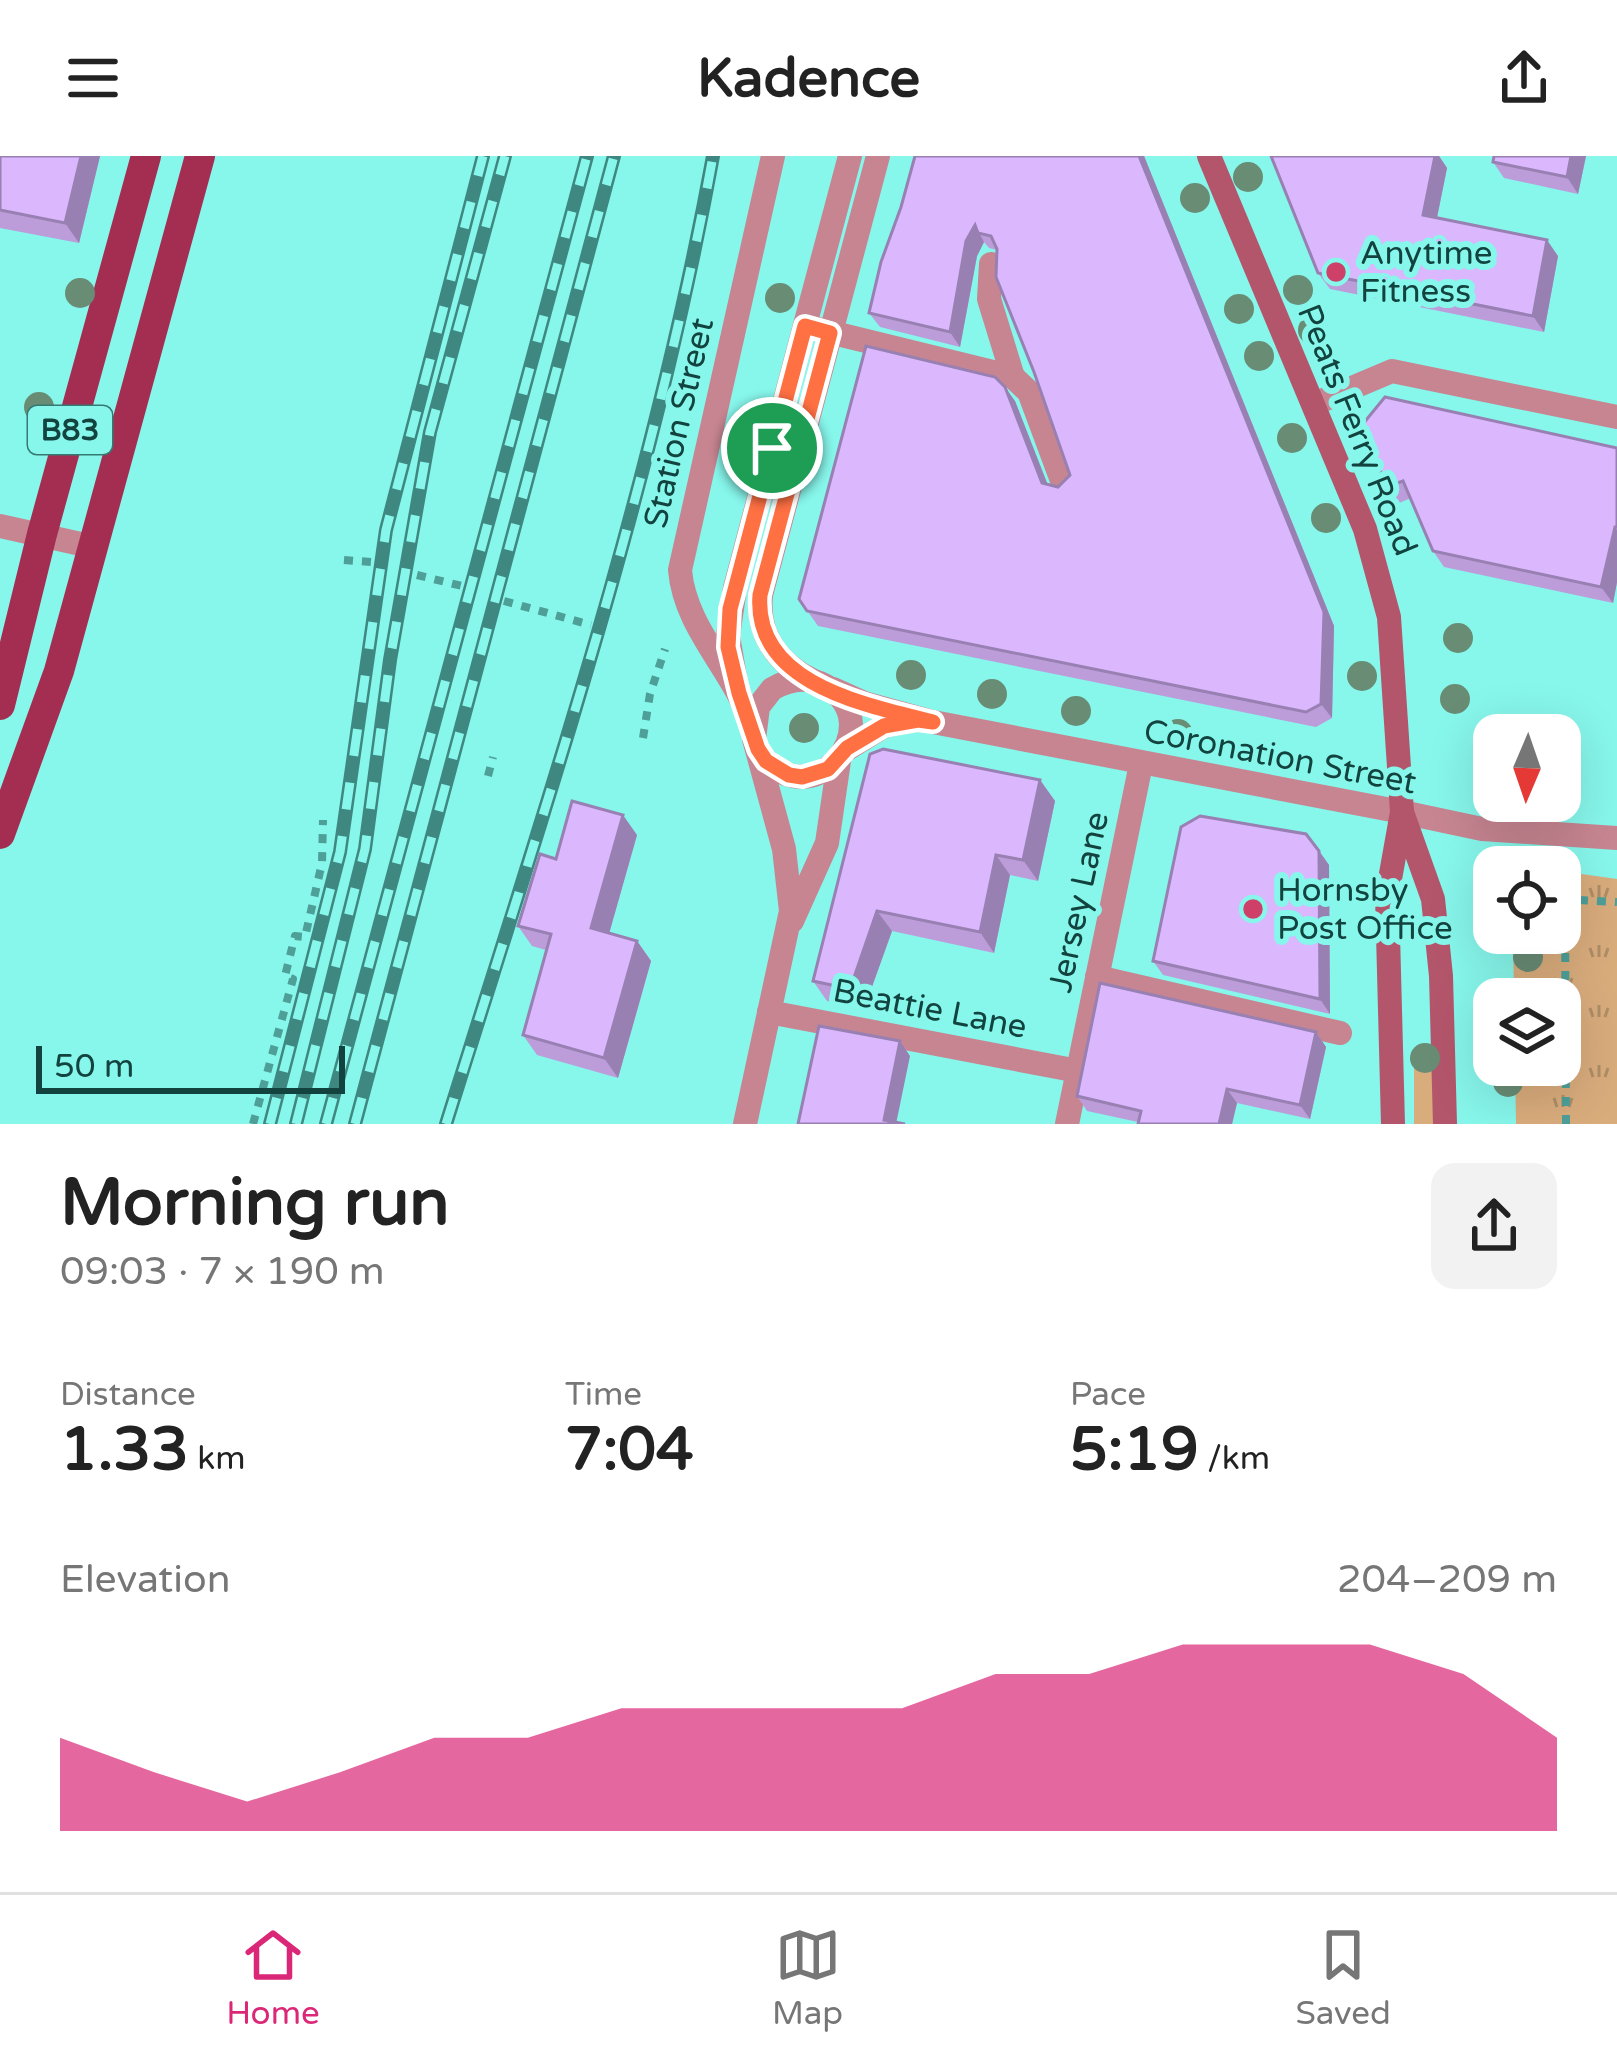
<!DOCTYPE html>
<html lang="en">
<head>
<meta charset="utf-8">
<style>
	:root { --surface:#fff; --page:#f2f2f2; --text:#222; --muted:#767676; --line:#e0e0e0; --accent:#db2777 }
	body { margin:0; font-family:"Varela Round",sans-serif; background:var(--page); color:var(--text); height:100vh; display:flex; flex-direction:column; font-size:45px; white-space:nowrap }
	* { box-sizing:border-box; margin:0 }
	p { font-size:39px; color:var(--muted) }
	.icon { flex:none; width:66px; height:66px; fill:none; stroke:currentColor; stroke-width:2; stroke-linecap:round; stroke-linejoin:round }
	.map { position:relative; height:968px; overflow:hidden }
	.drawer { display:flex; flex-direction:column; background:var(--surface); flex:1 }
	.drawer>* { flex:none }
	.needle { width:78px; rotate:182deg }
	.buttons { position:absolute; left:1473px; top:558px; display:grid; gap:24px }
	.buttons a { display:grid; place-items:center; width:108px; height:108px; border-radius:24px; background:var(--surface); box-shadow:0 12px 48px #0002; font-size:60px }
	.scale { position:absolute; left:36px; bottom:30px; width:309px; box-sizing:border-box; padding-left:12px; border:6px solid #12433f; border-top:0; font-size:33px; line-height:42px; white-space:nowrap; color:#12433f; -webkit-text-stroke:9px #87f6eb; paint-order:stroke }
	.pin { position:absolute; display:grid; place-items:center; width:102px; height:102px; color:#fff; margin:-51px; border:6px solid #fff; border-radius:50%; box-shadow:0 3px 12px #0007 }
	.round { display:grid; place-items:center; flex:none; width:126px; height:126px; border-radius:24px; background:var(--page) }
	.head { display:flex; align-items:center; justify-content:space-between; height:204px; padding:0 60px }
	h1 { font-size:66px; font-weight:800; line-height:90px }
	.figures { display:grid; grid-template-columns:repeat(3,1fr); gap:18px; height:204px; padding:12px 60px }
	.figures div { display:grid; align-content:center }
	.figures b { font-size:60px; font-weight:800 }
	.figures small { font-size:33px; font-weight:400 }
	.figures p { font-size:33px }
	.chart { height:336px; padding:24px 60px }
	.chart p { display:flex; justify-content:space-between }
	.chart svg { width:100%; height:216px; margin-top:12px; fill:var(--accent); opacity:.7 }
	header { display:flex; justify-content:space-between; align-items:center; height:156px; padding:0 60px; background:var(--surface); font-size:54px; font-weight:800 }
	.dock { display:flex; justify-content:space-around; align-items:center; height:168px; border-top:3px solid var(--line); background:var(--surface); font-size:33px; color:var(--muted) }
	.dock a { display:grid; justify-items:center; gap:6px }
	.dock .selected { color:var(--accent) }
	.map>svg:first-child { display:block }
	.green { fill:#d9ac7c }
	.park { fill:url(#park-tufts) }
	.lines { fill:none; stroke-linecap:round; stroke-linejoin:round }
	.path { stroke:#4e9f98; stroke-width:8; stroke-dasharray:9 9; stroke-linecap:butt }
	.service { stroke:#c68591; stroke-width:24 }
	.minor { stroke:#c68591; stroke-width:24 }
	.secondary { stroke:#b4566b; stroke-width:24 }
	.primary { stroke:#a42e51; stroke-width:30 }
	.rail-casing { stroke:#3f8881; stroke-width:14 }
	.rail { stroke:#87f6eb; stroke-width:9; stroke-dasharray:27; stroke-linecap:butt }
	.tree { fill:#698c75 }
	.wall { fill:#bc9dda }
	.shaded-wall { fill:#9980b2 }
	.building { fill:#dbb7fe; stroke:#9980b2; stroke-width:3 }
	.route-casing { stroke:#fff; stroke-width:24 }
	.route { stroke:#ff7043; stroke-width:15 }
	.poi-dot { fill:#ce4068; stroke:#87f6eb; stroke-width:4.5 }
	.labels { text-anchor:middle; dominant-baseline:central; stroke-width:12; stroke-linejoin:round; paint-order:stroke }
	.shield { fill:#87f6eb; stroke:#357973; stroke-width:3 }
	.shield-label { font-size:30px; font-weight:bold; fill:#12433f }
	.poi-label { font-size:33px; fill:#12433f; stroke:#87f6eb; text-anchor:start }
	.street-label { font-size:33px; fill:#12433f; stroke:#87f6eb }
</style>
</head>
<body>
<header><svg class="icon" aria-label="menu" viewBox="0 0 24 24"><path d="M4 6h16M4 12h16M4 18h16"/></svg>Kadence<svg class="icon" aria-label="share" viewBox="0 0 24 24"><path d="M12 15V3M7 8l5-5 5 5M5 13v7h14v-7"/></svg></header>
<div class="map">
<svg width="1617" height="968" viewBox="0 0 1617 968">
	<defs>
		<pattern id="park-tufts" width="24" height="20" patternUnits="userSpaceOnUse" patternTransform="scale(3)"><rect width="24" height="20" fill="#d9ac7c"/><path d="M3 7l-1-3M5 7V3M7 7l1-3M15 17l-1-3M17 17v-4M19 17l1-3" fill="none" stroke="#af8e67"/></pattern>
	</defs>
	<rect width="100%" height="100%" fill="#87f6eb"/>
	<rect class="green" x="1414" y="893" width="21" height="75"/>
	<path class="park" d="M1560,715L1617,723V968H1516L1515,909H1560V843H1514L1513,777H1560Z"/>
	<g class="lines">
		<g class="path">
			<path d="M344,404L372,406"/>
			<path d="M417,419L462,430"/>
			<path d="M504,445L591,469"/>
			<path d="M643,582L650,538L665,493"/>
			<path d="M488,620L493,601"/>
			<path d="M1561,743L1617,746"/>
			<path d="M1565,743L1566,968"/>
			<path d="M1519,777V800L1529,799L1530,777"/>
			<path d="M1504,918L1564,919"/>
			<path d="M253,968L293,823L285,820L295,780L305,781L322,707L323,664"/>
		</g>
		<g class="service">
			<path d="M991,108L989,143L1013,221"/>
			<path d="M805,170L1013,221L1029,236L1064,330"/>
			<path d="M1402,656L1482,673L1617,682"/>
			<path d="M1097,821L1340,877"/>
			<path d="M1067,968L1141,608"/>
		</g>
		<g class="minor">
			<path d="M1314,248L1392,215L1617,261"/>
			<path d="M0,370L94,391"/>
			<path d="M735,521L728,480L735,432L850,0"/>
			<path d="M812,524C777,507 757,479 761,439L878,0"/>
			<path d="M833,533L864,547L933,566L1402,656"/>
			<path d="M753,572C736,516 685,474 680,414L773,0"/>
			<path d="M847,593L884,570L913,564"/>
			<path d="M792,765L827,687L839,605"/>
			<path d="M769,856L1078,915"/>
			<path d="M745,968L791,755L784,693L754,583L758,551L772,533C789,523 808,520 826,530C892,567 812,669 757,594"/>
		</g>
		<g class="secondary">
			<path d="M1209,0L1365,373L1389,461L1402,656L1387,740L1393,968"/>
			<path d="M1402,656L1433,743L1441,820L1445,968"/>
		</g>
		<g class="primary">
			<path d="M0,549L42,378L146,0"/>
			<path d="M0,678L59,515L200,0"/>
		</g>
		<g class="rail-casing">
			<g id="rail">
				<path d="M270,968L340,696L386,374L483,0"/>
				<path d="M296,968L365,693L390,504L430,276L505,0"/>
				<path d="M326,968L587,0"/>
				<path d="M355,968L614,0"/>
				<path d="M446,968C546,649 653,330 713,0"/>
			</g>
		</g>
		<use href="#rail" class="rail"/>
	</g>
	<g class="tree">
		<circle cx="1248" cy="21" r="15"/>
		<circle cx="1195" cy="42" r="15"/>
		<circle cx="1298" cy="134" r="15"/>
		<circle cx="80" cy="137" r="15"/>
		<circle cx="780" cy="142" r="15"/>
		<circle cx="1239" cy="153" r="15"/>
		<circle cx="1313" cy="174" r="15"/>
		<circle cx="1259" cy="200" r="15"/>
		<circle cx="39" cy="251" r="15"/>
		<circle cx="1292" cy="282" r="15"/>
		<circle cx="1326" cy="362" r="15"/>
		<circle cx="1458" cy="482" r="15"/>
		<circle cx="911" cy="519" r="15"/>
		<circle cx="1362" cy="520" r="15"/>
		<circle cx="992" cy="538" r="15"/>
		<circle cx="1455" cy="543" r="15"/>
		<circle cx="1076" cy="555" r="15"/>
		<circle cx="804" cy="572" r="15"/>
		<circle cx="1178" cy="578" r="15"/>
		<circle cx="1528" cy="801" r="15"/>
		<circle cx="1425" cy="902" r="15"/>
		<circle cx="1508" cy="926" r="15"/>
	</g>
	<g class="wall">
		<path d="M0,0H100L79,87L0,72Z"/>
		<path d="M1144,0L1334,470L1332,562L1316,571L818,470L799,443L1015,245L1047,328L1058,331L1070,319L997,94L989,92L984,86L977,100L960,191L880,171L869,157L881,106Z"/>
		<path d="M1271,0H1439L1447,12L1437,62L1558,100L1544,176L1330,133L1318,117Z"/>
		<path d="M1494,0H1586L1578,38L1504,22L1493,6Z"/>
		<path d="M1362,269L1617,292V426L1613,447L1444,411L1433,395L1411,342L1399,347L1387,331Z"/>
		<path d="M870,598L1040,624L1055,645L1038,725L1010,719L994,797L892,775L864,853L827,845L813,825Z"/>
		<path d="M637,679L609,777L637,785L651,805L618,922L537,899L523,879L546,794L532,790L518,770Z"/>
		<path d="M1319,695L1329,709L1330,858L1163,819L1153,805Z"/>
		<path d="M1316,876L1326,891L1310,963L1237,947L1232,968H1138V966L1087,955L1077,940Z"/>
	</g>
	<g class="shaded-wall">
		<path d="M81,0H100L79,87L65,67Z"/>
		<path d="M1139,0H1144L1334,470L1332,562L1321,548Z"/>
		<path d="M1435,0H1439L1447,12L1434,76L1423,59Z"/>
		<path d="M1571,0H1586L1578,38L1567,21Z"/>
		<path d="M975,69L984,86L977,100L960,191L950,176L966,85Z"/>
		<path d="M1547,84L1558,100L1544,176L1533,160Z"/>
		<path d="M1005,231L1015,245L1053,342L1042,327Z"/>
		<path d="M1615,371L1617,374V426L1613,447L1601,431Z"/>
		<path d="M1040,624L1055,645L1038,725L1023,704Z"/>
		<path d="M623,659L637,679L605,792L591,772Z"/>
		<path d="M1319,695L1329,709L1330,858L1320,843Z"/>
		<path d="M996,699L1010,719L994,797L980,776Z"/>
		<path d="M877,755L892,775L864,853L850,833Z"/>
		<path d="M637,785L651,805L618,922L604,902Z"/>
		<path d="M1316,876L1326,891L1310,963L1300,949Z"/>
		<path d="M900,885L910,900L896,968L884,964Z"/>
		<path d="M1227,933L1237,947L1232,968H1219Z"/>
	</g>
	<g class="building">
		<path d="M0,0H81L65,67L0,54Z"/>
		<path d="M915,0H1139L1324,456L1321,548L1306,556L807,455L799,443L866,190L995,221L1005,231L1042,327L1058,331L1070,319L1034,216L996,121L997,93L991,80L978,77L975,69L966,85L950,176L869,157L881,106L901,51Z"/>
		<path d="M1271,0H1435L1423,59L1547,84L1533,160L1318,117Z"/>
		<path d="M1494,0H1571L1567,21L1493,6Z"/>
		<path d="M1385,241L1617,292V371H1615L1601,431L1433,395L1403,325L1387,331L1362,269Z"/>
		<path d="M883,593L1040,624L1023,704L996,699L980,776L877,755L850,833L813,825L870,598Z"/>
		<path d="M572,645L623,659L591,772L637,785L604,902L523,879L551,778L518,770L540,698L556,703Z"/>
		<path d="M1200,660L1306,678L1319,695L1320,843L1153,805L1181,671Z"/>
		<path d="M1100,827L1316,876L1300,949L1227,933L1219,968H1138L1141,955L1077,940Z"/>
		<path d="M819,870L900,885L884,964L905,968H798Z"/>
	</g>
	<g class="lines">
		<g class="route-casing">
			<path id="route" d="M805,170L830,177L760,439C753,528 866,549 933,566L918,564L884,570L847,592L828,613L802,621L789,619L766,605L758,593L739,537L728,491L730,453Z"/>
		</g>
		<use href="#route" class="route"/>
	</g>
	<g class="poi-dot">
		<circle cx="1336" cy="116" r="12"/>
		<circle cx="1253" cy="753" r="12"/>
	</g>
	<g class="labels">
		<rect class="shield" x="28" y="250" width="84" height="48" rx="9"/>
		<g class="shield-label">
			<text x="70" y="274">B83</text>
		</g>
		<g class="poi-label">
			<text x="1360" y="97">Anytime<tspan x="1360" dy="38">Fitness</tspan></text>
			<text x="1277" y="734">Hornsby<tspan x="1277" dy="38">Post Office</tspan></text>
		</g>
		<g class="street-label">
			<text transform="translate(679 267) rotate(-77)">Station Street</text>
			<text transform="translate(1357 274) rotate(68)">Peats Ferry Road</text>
			<text transform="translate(1280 601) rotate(11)">Coronation Street</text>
			<text transform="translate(1079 746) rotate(-78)">Jersey Lane</text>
			<text transform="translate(930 853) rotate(11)">Beattie Lane</text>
		</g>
	</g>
</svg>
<div class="buttons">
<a><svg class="needle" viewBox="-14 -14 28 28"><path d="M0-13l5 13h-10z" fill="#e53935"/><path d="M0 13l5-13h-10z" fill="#767676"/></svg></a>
<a><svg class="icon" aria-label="locate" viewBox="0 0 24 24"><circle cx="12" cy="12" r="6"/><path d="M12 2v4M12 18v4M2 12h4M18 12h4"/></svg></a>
<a><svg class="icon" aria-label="layers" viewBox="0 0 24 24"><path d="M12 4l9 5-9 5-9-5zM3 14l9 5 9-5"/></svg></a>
</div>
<div class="scale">50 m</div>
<div class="pin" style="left:772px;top:292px;background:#1e9e55"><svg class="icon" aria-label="arrive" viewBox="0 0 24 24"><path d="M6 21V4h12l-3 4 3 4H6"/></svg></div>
</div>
<section class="drawer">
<div class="head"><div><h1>Morning run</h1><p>09:03 · 7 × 190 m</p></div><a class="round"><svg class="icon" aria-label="share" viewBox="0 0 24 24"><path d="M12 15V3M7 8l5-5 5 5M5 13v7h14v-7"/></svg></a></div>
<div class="figures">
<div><p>Distance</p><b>1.33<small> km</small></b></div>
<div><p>Time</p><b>7:04</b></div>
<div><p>Pace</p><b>5:19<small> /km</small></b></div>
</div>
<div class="chart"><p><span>Elevation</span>204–209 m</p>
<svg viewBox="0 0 160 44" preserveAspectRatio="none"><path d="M0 44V25L10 32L20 38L30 32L40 25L50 25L60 19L70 19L80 19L90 19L100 12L110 12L120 6L130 6L140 6L150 12L160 25V44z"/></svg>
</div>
</section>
<nav class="dock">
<a class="selected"><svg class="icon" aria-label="home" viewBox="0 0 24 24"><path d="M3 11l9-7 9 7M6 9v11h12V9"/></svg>Home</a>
<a><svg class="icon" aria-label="map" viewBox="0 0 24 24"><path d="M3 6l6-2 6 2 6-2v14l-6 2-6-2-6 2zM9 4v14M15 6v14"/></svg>Map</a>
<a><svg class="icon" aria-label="saved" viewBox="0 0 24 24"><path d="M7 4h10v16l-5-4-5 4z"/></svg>Saved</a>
</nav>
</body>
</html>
